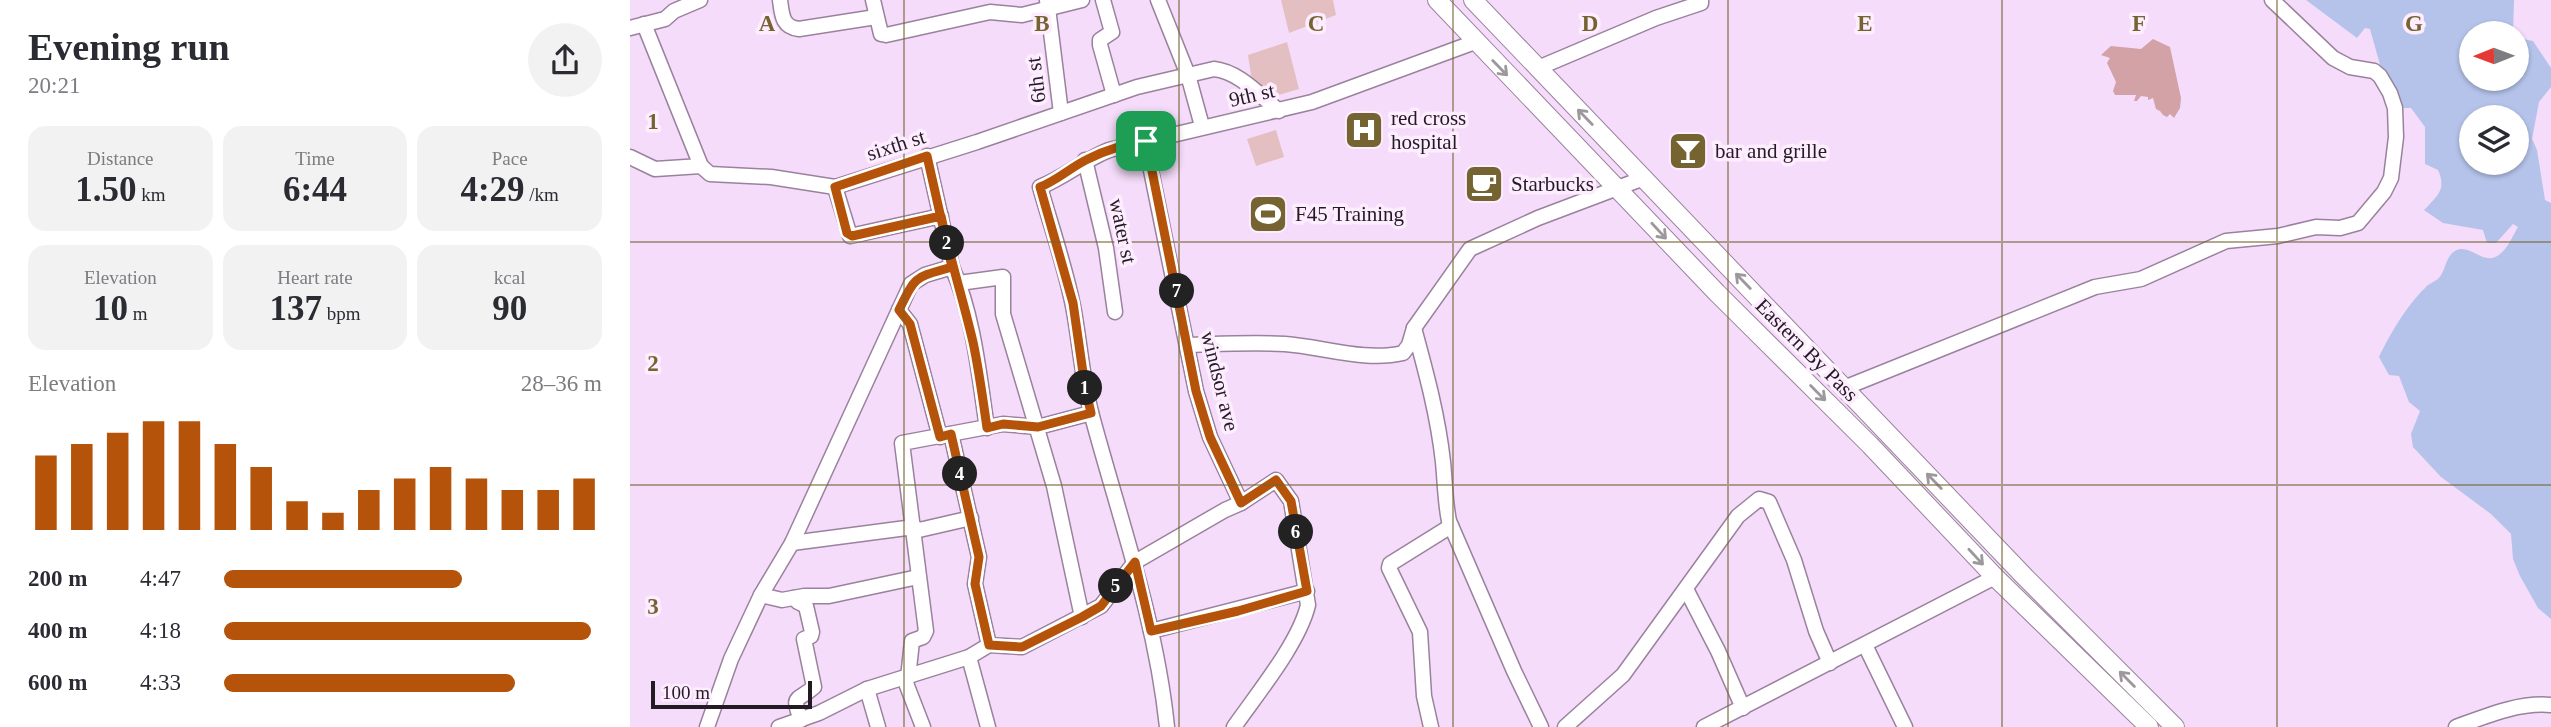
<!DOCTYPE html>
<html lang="en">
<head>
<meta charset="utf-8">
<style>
	:root { --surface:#fff; --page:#f2f2f3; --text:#2b2b33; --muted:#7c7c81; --accent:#b45309 }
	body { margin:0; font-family:"Times New Roman",serif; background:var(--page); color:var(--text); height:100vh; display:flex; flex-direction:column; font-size:26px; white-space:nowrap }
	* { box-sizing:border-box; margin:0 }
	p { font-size:23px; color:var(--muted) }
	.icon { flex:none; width:38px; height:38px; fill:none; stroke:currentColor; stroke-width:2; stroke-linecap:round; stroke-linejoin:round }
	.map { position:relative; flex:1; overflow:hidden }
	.sheet { display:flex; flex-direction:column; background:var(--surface); width:630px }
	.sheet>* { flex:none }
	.needle { width:46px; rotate:269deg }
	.controls { position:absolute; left:1829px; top:21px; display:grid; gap:14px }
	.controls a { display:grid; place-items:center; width:70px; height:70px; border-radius:50%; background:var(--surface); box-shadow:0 2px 5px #0004; font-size:35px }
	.scale { position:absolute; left:21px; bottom:18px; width:161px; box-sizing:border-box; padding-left:7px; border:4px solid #231a24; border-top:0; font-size:19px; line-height:24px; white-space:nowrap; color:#231a24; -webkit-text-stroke:5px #fdedff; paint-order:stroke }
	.pin { position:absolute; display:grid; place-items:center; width:60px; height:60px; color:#fff; margin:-30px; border-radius:14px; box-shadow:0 4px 10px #0006 }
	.km { position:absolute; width:35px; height:35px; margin:-18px; border-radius:50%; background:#222; color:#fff; font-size:19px; line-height:35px; text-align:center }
	.round { display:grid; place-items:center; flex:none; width:74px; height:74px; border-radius:37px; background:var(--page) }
	.summary { display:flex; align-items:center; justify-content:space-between; height:119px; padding:0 28px }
	h1 { font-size:38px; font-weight:800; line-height:52px }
	.metrics { display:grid; grid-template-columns:repeat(3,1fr); gap:10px; height:119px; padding:7px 28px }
	.metrics div { display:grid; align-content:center; border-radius:18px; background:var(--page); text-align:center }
	.metrics b { font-size:35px; font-weight:800 }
	.metrics small { font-size:19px; font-weight:400 }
	.metrics p { font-size:19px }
	.chart { height:196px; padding:14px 28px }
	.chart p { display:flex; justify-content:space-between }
	.chart svg { width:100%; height:126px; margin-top:7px; stroke:var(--accent); stroke-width:6 }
	ul { padding:0 28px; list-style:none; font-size:23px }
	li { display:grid; grid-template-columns:112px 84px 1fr; align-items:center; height:52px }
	li i { height:18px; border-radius:9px; background:var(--accent) }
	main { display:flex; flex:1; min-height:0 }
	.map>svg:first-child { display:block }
	.green { fill:#e3bfc2 }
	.forest { fill:#d2a2a6 }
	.water { fill:#b5c3ea; fill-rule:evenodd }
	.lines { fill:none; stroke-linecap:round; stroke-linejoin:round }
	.minor-casing { stroke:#9a829d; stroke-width:17 }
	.major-casing { stroke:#9a829d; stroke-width:20 }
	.minor { stroke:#fff; stroke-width:14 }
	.major { stroke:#fff; stroke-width:18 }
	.oneway { stroke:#9c989c }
	.route-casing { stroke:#fff; stroke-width:14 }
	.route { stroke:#b45309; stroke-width:9 }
	.grid { fill:none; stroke:#756331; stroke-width:2; stroke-opacity:0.55 }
	.labels { text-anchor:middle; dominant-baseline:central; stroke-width:7; stroke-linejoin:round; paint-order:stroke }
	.street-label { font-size:21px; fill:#231a24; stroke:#fdedff }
	.poi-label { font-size:21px; fill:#231a24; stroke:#fdedff; text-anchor:start }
	.grid-label { font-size:23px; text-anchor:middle; font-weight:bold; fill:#756331; stroke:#fdedff; stroke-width:7; stroke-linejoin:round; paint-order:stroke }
</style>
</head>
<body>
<main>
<section class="sheet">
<div class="summary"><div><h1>Evening run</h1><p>20:21</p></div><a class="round"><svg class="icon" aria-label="share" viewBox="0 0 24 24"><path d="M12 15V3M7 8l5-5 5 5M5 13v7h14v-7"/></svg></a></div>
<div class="metrics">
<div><p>Distance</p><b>1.50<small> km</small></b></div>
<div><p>Time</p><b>6:44</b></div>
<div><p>Pace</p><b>4:29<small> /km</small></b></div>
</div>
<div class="metrics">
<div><p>Elevation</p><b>10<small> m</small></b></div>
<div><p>Heart rate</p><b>137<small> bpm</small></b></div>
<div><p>kcal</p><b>90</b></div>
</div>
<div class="chart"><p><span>Elevation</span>28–36 m</p>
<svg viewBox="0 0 160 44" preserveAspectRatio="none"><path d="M5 44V18M15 44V14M25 44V10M35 44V6M45 44V6M55 44V14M65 44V22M75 44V34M85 44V38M95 44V30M105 44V26M115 44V22M125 44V26M135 44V30M145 44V30M155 44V26"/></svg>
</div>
<ul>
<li><b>200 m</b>4:47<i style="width:63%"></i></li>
<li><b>400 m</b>4:18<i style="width:97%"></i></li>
<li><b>600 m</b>4:33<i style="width:77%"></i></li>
</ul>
</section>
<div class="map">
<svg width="1921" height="727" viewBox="0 0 1921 727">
	<rect width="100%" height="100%" fill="#f5dcfa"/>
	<g class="green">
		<path d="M651,0H703L706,15L659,33Z"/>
		<path d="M657,42L669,89L625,102L618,55Z"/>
		<path d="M646,130L654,157L626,166L617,139Z"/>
	</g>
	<path class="forest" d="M1523,39L1540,47L1551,98L1550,108L1544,118L1540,114L1537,117L1533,115L1530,111L1526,109L1523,98L1518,100V97L1511,96L1507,101H1504L1506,95H1485L1483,91L1486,82L1477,63L1480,58L1471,55L1481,46L1511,49Z"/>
	<path class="water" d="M1676,0H1884L1883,33H1841V79H1886L1887,42L1893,39L1903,41L1921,68V87L1909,102L1902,139L1907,150L1915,200L1921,203V619L1908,608L1890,576L1883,559L1881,534L1861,514L1811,477L1783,447L1781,434L1790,411L1779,402L1769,376L1759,375L1749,357C1760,334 1777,305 1795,288C1798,284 1804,282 1808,279C1816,271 1815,257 1825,251C1840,242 1854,268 1870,254C1878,248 1883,235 1888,227L1883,224L1866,243H1857L1853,230L1813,223L1794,210C1807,196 1817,190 1808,170L1795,164V127L1781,108H1771L1752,72L1740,29L1735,28L1727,38ZM1841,117H1886V163H1841Z"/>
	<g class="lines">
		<g class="minor-casing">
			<g id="minor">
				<path d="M150,0C152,15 152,27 169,29L246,17"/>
				<path d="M243,0L251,34L256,35L360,12L392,15L452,0"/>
				<path d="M417,0L431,113"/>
				<path d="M473,0L482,32L470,40V45L484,95"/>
				<path d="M528,0L558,75L572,126"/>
				<path d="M14,24L71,166L80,174L141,177L205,187L347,142L507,87L584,69C610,72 629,95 649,111"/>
				<path d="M0,28L35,19L44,11L70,0"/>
				<path d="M908,68L1026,18L1071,3V0"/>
				<path d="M515,141L566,391L580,437L611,503"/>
				<path d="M297,156L322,267C344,317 349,375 357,428"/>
				<path d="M0,157L25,169L71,166"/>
				<path d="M455,160L476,248L485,312"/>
				<path d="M205,187L220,236L311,216"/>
				<path d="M329,283L373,277V314L424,486L452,617"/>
				<path d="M269,310L280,324L310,437"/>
				<path d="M784,328C796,372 808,416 813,462C815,482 815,501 819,521L884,671L911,727"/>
				<path d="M558,345C590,344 623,342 655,344C694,347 735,362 773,353L779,345L784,328L840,249L908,218L1014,178"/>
				<path d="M1214,388L1465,287L1511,279L1596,241L1648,236L1686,227L1710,228L1728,223L1754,192L1761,178L1766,137L1765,108L1760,93L1750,76L1744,71L1720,67L1703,58L1642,0"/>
				<path d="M321,434L349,557L345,584L359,645"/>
				<path d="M162,543L284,527L289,530L341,518"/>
				<path d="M1056,589L1088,651L1113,708"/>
				<path d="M131,595L152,600L174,596H199L288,577"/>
				<path d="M164,598L168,602L176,606L182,632L181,636L174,639L184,687C167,702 161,694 171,720"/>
				<path d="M521,631L677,591"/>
				<path d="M1235,645L1275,727"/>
				<path d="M339,657L358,727"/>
				<path d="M274,678L293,727"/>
				<path d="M278,678L282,641L293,637L296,631L272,443L373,424L408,427L461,413"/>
				<path d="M237,689L248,727"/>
				<path d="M77,727L101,659L131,595L162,543L281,284L295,275L322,267"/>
				<path d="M149,727L189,713L237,689L339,657L359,645L392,647L471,606L505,562L595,510L611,503L646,480L661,501L678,605C669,643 627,694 604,727"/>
				<path d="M537,727C526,620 490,520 462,416C452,380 450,342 443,306C435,266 421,226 410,187C435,177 454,160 479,150L682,102L845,42"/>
				<path d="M801,727L794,696L790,632L759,568L760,564L821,526"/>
				<path d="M935,727L993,675L1108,516L1129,499L1139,502L1164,560L1186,631L1200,663"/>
				<path d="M1074,727L1365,577"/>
				<path d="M1826,727C1856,716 1889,702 1921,705"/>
			</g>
		</g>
		<g class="major-casing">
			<g id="major">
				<path d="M807,0L1087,293L1240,445L1365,577L1519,727"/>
				<path d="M843,0L1395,577L1545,727"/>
			</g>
		</g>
		<use href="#minor" class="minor"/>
		<use href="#major" class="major"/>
	</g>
	<defs><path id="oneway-shaft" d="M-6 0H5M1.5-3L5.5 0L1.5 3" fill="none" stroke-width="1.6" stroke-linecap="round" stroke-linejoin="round" transform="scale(1.75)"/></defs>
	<g class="oneway">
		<use href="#oneway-shaft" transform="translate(870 68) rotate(46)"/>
		<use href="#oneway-shaft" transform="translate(955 117) rotate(-134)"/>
		<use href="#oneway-shaft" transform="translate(1029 231) rotate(47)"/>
		<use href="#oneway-shaft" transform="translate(1113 281) rotate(-134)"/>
		<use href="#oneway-shaft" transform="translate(1188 393) rotate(45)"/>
		<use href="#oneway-shaft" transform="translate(1304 481) rotate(-134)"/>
		<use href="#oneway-shaft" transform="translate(1346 557) rotate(47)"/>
		<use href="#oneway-shaft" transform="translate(1497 679) rotate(-135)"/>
	</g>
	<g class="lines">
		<g class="route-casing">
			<path id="route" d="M516,141C495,144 476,150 458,159C441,167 428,180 410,187L443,303L455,387L461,413L408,427L373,424L357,428C353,400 349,370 343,342C333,299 320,259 311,216L222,236L217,233L205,187L297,156L322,267C284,278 286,275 269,310L280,324L310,437L321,434L349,557L345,584L359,645L392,647L452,617L471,606L505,562L521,631L608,611L677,591L661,501L646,480L611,503L580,437L566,391L516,141"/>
		</g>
		<use href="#route" class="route"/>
	</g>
	<path class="grid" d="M274,0V727M549,0V727M823,0V727M1098,0V727M1372,0V727M1647,0V727M0,242H1921M0,485H1921"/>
	<defs>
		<g id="hospital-square" transform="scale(2.0125)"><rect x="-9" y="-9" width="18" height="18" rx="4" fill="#756331" stroke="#fdedff"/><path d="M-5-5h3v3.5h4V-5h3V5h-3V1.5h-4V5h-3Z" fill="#fff"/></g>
		<g id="bar-square" transform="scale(2.0125)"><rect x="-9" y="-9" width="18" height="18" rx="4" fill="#756331" stroke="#fdedff"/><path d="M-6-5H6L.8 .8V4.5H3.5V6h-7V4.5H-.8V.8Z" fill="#fff"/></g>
		<g id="cafe-square" transform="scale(2.0125)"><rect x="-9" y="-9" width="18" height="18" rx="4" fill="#756331" stroke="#fdedff"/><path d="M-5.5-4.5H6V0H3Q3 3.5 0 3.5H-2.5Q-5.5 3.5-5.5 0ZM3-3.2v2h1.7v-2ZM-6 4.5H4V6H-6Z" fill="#fff"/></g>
		<g id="stadium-square" transform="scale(2.0125)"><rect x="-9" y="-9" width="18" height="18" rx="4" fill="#756331" stroke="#fdedff"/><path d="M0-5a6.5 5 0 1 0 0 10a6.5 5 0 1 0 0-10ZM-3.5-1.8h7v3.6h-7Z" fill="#fff"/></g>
	</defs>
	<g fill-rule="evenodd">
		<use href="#hospital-square" x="734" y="130"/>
		<use href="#bar-square" x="1058" y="151"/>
		<use href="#cafe-square" x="854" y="184"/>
		<use href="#stadium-square" x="638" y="214"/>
	</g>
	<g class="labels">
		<g class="street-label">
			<text transform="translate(406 80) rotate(-97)">6th st</text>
			<text transform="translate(622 95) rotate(-13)">9th st</text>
			<text transform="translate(266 145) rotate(-18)">sixth st</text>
			<text transform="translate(493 231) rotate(78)">water st</text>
			<text transform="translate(1177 350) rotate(45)">Eastern By Pass</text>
			<text transform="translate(590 381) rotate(76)">windsor ave</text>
		</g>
		<g class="poi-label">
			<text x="761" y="118">red cross<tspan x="761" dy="24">hospital</tspan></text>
			<text x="1085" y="151">bar and grille</text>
			<text x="881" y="184">Starbucks</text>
			<text x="665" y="214">F45 Training</text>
		</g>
	</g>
	<g class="grid-label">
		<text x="137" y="31">A</text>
		<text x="412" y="31">B</text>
		<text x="686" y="31">C</text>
		<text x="960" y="31">D</text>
		<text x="1235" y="31">E</text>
		<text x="1509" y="31">F</text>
		<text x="1784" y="31">G</text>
		<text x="23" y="129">1</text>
		<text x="23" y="371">2</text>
		<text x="23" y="614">3</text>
	</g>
</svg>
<div class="controls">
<a><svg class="needle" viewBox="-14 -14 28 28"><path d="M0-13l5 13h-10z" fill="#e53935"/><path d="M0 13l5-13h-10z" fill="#7c7c81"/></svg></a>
<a><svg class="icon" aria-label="layers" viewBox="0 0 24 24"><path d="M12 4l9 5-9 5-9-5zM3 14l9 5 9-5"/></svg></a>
</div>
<div class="scale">100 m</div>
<div class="pin" style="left:516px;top:141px;background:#1e9e55"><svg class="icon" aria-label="arrive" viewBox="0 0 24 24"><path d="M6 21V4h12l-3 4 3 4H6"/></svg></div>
<b class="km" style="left:455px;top:388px">1</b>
<b class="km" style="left:317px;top:243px">2</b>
<b class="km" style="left:330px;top:474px">4</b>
<b class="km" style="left:486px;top:586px">5</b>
<b class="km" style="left:666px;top:532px">6</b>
<b class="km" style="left:547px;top:291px">7</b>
</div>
</main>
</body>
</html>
